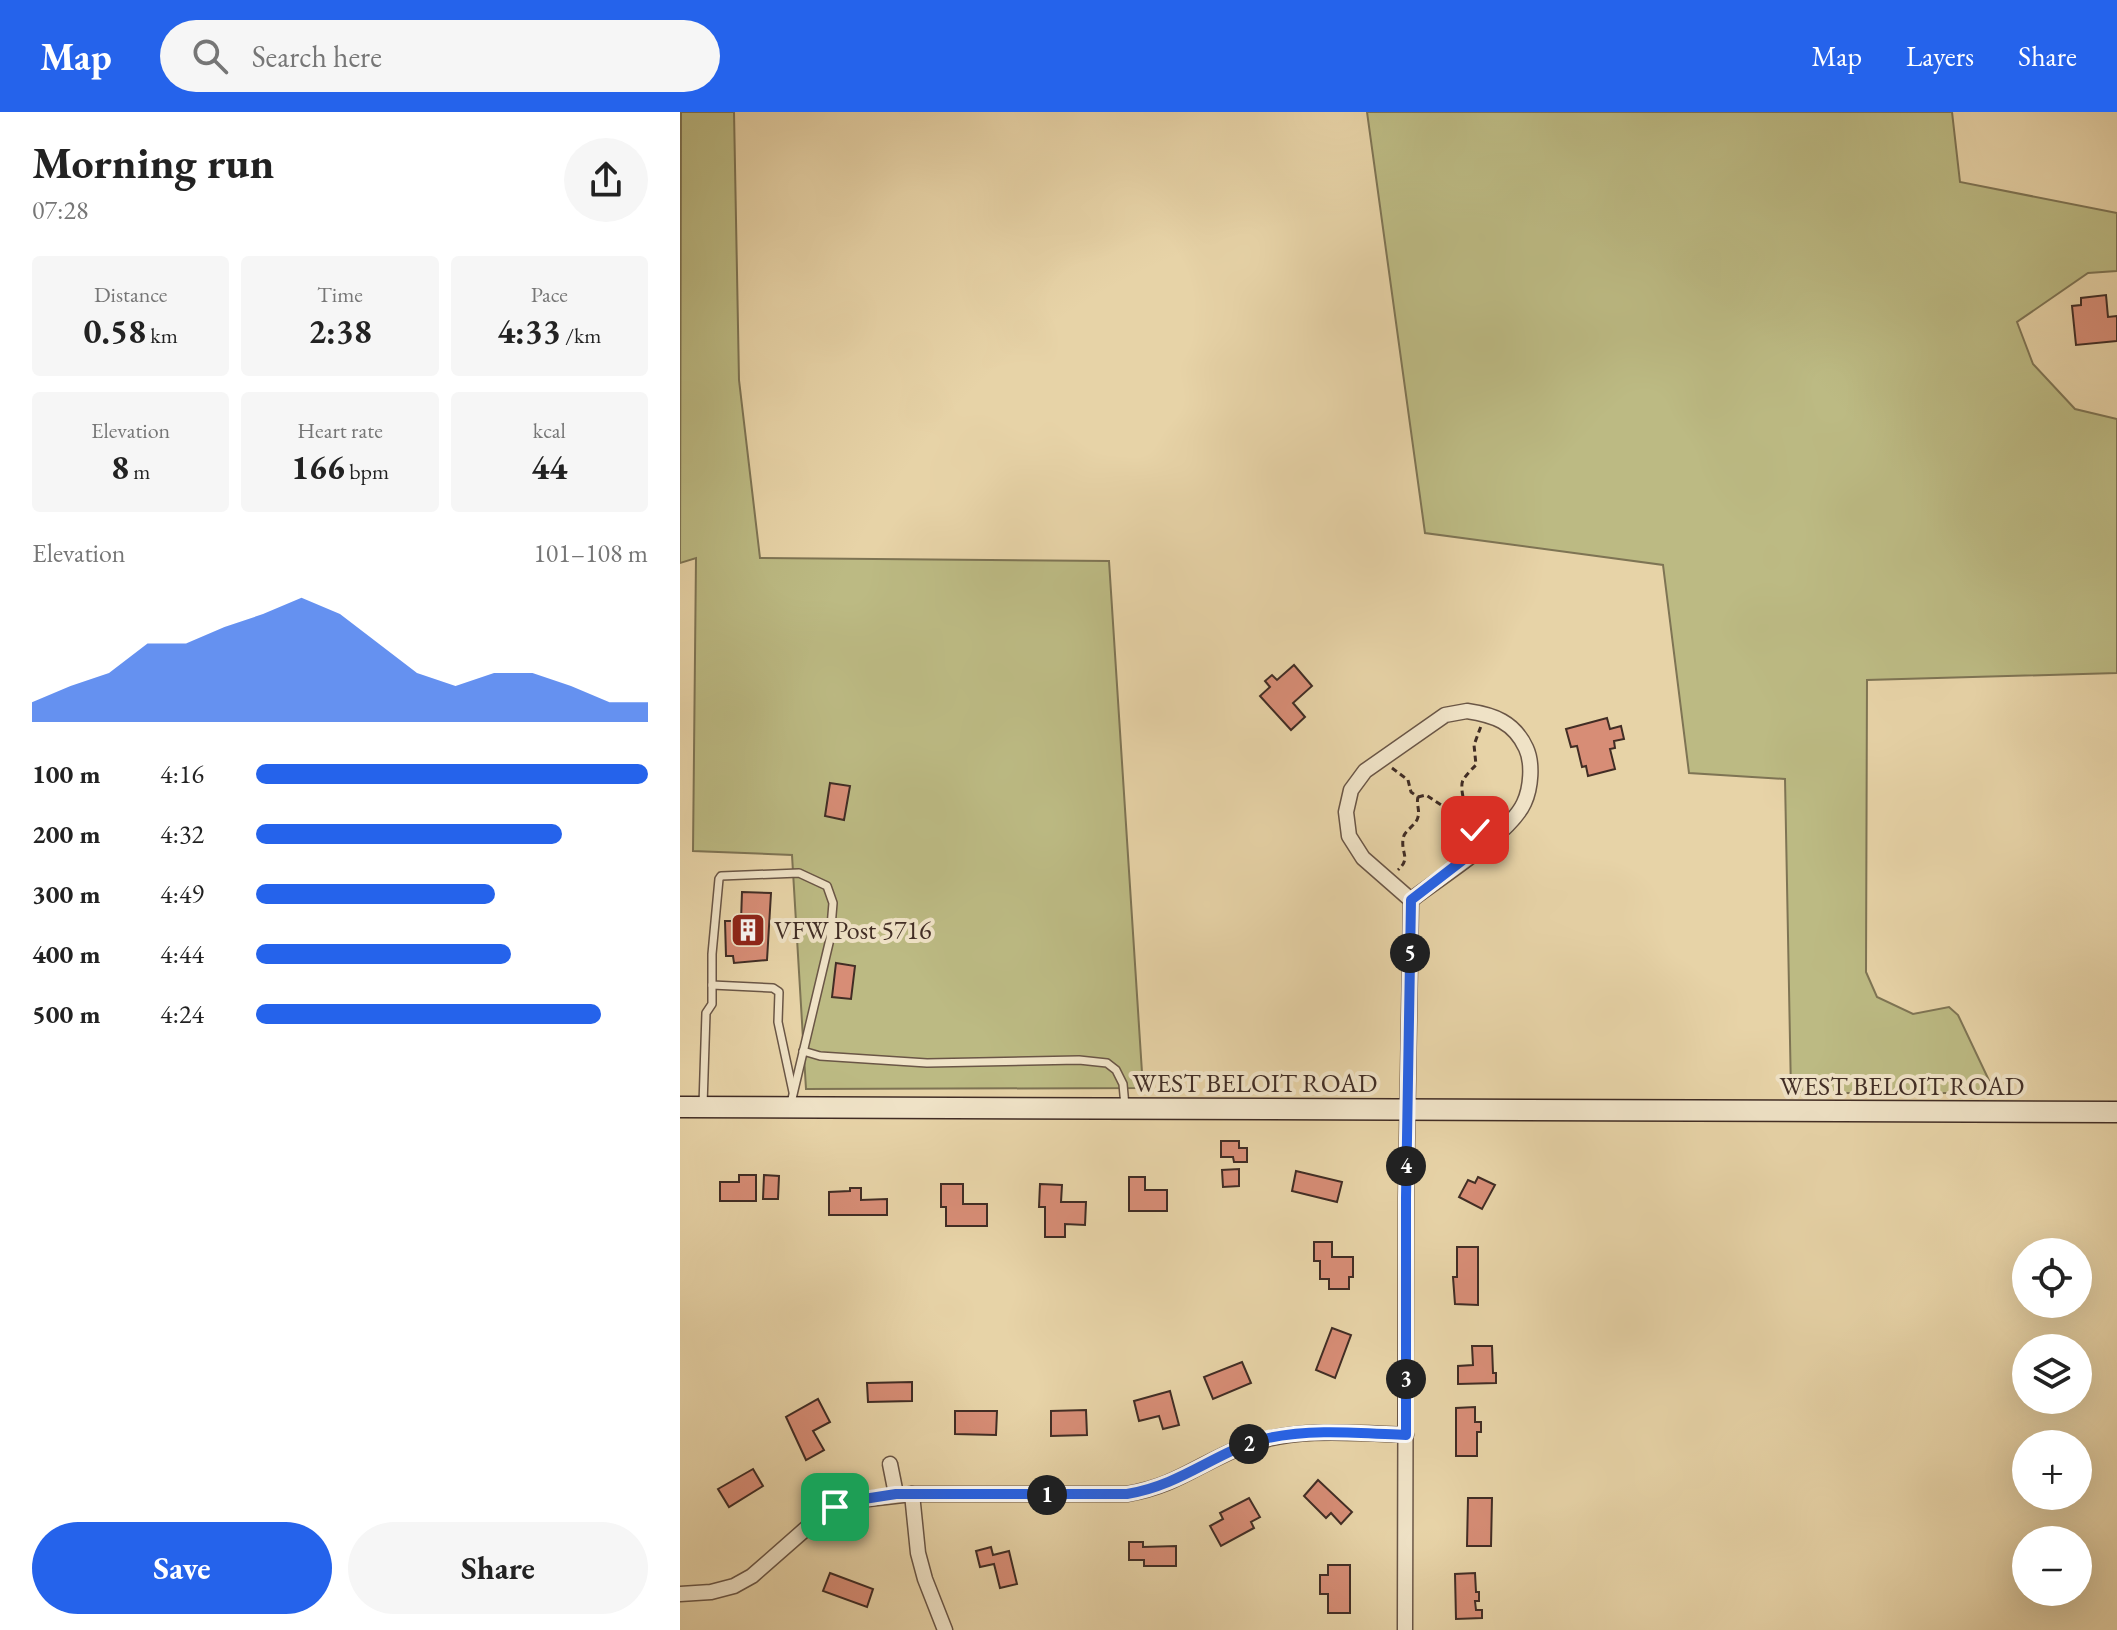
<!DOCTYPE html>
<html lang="en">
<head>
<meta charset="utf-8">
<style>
	:root { --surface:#fff; --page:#f6f6f6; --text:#222; --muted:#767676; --accent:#2563eb }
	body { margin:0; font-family:"EB Garamond",serif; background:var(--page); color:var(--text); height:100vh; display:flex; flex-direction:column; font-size:30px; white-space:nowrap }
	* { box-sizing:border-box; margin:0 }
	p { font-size:26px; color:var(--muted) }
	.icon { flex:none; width:44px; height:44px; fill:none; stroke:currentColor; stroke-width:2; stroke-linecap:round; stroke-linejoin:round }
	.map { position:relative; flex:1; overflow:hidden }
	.drawer { display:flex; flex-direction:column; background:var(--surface); width:680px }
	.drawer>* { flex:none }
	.tools { position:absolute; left:1332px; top:1126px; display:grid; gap:16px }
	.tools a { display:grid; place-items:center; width:80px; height:80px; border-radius:50%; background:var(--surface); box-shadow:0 8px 32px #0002; font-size:40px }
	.pin { position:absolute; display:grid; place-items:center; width:68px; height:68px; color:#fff; margin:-34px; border-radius:16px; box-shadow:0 4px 12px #0006 }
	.km { position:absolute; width:40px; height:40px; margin:-20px; border-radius:50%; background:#222; color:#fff; font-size:22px; line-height:40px; text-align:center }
	.round { display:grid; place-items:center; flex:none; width:84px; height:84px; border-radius:42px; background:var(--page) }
	.head { display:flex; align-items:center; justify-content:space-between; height:136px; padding:0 32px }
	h1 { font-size:44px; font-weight:700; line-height:60px }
	.metrics { display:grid; grid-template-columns:repeat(3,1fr); gap:12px; height:136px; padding:8px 32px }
	.metrics div { display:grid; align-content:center; border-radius:8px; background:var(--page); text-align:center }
	.metrics b { font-size:34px; font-weight:700 }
	.metrics small { font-size:22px; font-weight:400 }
	.metrics p { font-size:22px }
	.chart { height:224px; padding:16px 32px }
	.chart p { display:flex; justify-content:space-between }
	.chart svg { width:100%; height:144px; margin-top:8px; fill:var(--accent); opacity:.7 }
	.button { display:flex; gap:16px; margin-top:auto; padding:16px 32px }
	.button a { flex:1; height:92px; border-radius:48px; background:var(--accent); color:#fff; font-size:32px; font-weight:700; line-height:92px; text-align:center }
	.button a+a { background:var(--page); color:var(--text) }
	ul { padding:0 32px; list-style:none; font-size:26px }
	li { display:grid; grid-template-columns:128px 96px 1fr; align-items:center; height:60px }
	li i { height:20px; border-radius:10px; background:var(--accent) }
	header { display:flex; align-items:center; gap:48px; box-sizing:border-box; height:112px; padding:0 40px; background:var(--accent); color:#fff }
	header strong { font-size:38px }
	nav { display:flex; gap:44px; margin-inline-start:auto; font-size:28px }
	.search { width:560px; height:72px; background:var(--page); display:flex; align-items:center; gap:20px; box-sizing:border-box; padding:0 28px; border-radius:44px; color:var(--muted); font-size:30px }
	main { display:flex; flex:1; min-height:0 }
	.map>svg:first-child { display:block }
	.green { fill:#bcba83; stroke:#7e7454; stroke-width:2 }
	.building { fill:#d78d76; stroke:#412d25; stroke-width:2 }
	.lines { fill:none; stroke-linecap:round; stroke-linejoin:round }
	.lane-casing { stroke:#6a5646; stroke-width:10 }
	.street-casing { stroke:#6a5646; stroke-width:17 }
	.secondary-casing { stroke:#412d25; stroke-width:23 }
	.path { stroke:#412d25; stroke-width:3; stroke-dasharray:6 4; stroke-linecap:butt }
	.lane { stroke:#efe2c6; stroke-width:7 }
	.street { stroke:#efe2c6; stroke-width:14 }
	.secondary { stroke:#efe2c6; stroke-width:20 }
	.route-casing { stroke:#fff; stroke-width:16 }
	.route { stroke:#2563eb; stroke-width:10 }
	.labels { text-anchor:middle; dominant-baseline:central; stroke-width:8; stroke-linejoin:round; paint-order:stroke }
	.poi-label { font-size:26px; fill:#412d25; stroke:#efe2c6; text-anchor:start }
	.street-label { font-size:26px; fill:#412d25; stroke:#efe2c6 }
</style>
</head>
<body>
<header>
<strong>Map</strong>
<div class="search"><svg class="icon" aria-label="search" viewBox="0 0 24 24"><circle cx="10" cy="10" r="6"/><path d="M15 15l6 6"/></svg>Search here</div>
<nav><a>Map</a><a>Layers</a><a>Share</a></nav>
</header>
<main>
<section class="drawer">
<div class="head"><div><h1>Morning run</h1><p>07:28</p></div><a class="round"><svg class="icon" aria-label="share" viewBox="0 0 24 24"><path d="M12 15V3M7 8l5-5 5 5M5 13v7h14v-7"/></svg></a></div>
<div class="metrics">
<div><p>Distance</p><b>0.58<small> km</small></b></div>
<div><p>Time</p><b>2:38</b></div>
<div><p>Pace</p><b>4:33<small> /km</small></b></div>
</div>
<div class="metrics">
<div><p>Elevation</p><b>8<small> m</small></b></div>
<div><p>Heart rate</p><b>166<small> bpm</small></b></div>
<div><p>kcal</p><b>44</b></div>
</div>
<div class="chart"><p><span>Elevation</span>101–108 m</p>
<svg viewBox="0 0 160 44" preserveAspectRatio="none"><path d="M0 44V38L10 33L20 29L30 20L40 20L50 15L60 11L70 6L80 11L90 20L100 29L110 33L120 29L130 29L140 33L150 38L160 38V44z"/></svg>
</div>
<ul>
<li><b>100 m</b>4:16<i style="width:100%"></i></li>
<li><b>200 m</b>4:32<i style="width:78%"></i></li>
<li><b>300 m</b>4:49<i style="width:61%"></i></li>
<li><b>400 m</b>4:44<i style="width:65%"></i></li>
<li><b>500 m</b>4:24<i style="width:88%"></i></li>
</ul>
<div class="button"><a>Save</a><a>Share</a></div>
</section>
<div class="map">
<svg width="1437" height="1518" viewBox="0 0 1437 1518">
	<rect width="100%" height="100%" fill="#e7d3a7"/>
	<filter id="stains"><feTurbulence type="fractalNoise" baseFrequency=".0025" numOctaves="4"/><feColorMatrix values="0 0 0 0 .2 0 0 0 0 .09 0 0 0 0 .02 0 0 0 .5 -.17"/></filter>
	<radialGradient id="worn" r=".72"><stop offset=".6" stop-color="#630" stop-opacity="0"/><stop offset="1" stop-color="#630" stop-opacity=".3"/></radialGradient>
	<g class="green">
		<path d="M1,0H54L59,268L80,446L429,449L463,976L126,977L112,743L13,739L16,446L0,451Z"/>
		<path d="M687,0H1272L1280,70L1437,101V159L1408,161L1337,210L1353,252L1395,297L1437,307V561L1187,568L1186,860L1197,885L1233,902L1269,895L1278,903L1315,981H1111L1105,667L1009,661L983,453L745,421Z"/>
	</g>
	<g class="building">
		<path d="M1426,183L1428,205L1437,204V229L1396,233L1392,194L1401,193V186Z"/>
		<path d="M614,553L632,574L613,591L625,605L611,618L580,584L590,575L585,569L592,563L597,568Z"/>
		<path d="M927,606L930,617L941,614L944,627L934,629L935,636L930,637L935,657L908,664L906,654L902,655L897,634L891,635L886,617Z"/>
		<path d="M150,671L170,674L164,708L145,704Z"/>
		<path d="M62,780L91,781L87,848L54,851L53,844H46L45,809H61Z"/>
		<path d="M156,851L175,854L171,887L152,885Z"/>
		<path d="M541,1029H559V1036H567V1050H554L553,1045H541Z"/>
		<path d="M559,1057V1074L543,1075L542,1058Z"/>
		<path d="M616,1059L662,1070L657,1090L612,1079Z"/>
		<path d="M59,1063H76V1089H40V1070H59Z"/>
		<path d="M84,1063L99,1064L98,1087H83Z"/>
		<path d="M449,1065H465V1078H487V1099H449Z"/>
		<path d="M798,1065L815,1073L802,1097L779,1085L788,1068L795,1071Z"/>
		<path d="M261,1072H283V1092H307V1114H266V1095H261Z"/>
		<path d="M360,1072L382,1073L381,1090H406L405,1113L385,1112V1125H365V1095H359Z"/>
		<path d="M170,1076H181V1088L207,1087V1103H149V1080L170,1079Z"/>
		<path d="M634,1130H652V1145H673V1165H669V1177H649V1167H640V1149H634Z"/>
		<path d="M777,1135H798V1193L775,1192L773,1165H777Z"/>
		<path d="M652,1216L671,1223L655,1266L636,1258Z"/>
		<path d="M792,1234H812L813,1261H816V1271L778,1272V1254L793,1253Z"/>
		<path d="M562,1250L571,1271L533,1287L524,1265Z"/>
		<path d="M232,1270V1289L188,1290L187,1271Z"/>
		<path d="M490,1279L499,1313L483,1317L479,1304L459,1309L454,1289Z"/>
		<path d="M138,1287L150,1310L133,1319L144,1338L126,1348L106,1305Z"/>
		<path d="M795,1295V1310H801V1320H797V1344H776V1296Z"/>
		<path d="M406,1298L407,1323L371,1324V1299Z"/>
		<path d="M275,1299H317L316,1323L275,1322Z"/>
		<path d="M73,1357L83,1374L49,1395L38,1377Z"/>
		<path d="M638,1368L672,1400L661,1412L651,1401L646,1406L624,1384Z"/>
		<path d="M569,1386L580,1405L571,1410L574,1416L541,1434L530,1414L543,1407L540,1401Z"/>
		<path d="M788,1386H812L811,1434H787Z"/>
		<path d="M449,1430H463V1435L496,1434V1454H464V1448H449Z"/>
		<path d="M311,1435L313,1443L329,1439L337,1472L320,1476L314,1452L300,1455L296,1439Z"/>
		<path d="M648,1453H670V1501H648V1482H640V1463H648Z"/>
		<path d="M150,1461L193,1477L187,1495L143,1479Z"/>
		<path d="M795,1461L796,1480H799V1489H795L796,1498H802V1506L776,1507L775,1462Z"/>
	</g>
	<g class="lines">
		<g class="lane-casing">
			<g id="lane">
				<path d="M32,873L93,876L99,880L98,910L113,980"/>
				<path d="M123,939L140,944L247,951L399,948L427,951L436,958L443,972L445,994"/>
				<path d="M23,993L26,901L32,892V842L39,767L41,764L119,761L147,774L153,791L150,827L111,991"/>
			</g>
		</g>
		<g class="street-casing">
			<g id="street">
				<path d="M787,599C814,603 834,610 846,636C853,651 851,676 844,691C830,722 759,766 731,788L683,746L669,724L666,700L671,678L685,659L765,603Z"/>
				<path d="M210,1352L216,1382"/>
				<path d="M232,1382L238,1441L245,1467L265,1518"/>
				<path d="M0,1482L31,1480L54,1474L72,1464L138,1406L171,1389L232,1382H447C498,1374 522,1349 567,1333C616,1315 674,1321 726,1323"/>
				<path d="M725,1518L726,1086L731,788"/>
			</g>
		</g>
		<g class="secondary-casing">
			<path id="secondary" d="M0,995L1437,1000"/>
		</g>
		<g class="path">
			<path d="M712,656L728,668L731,680L738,685C736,692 740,698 738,705C736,714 724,718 723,727C721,742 731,746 718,758"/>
			<path d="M738,685L746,683L775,702L787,705"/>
			<path d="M800,720C790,714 778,678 783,668C786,663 792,657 796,653L794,633L801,614"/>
		</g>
		<use href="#lane" class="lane"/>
		<use href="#street" class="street"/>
		<use href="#secondary" class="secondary"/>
	</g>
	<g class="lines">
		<g class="route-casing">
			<path id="route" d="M155,1395L171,1389L216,1382H447C502,1373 535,1340 584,1327C629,1316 680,1321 726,1323V1086L731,788L810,727L795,718"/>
		</g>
		<use href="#route" class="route"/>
	</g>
	<defs>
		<g id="building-square" transform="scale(1.8)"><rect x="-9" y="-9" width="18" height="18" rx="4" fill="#8f2418" stroke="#efe2c6"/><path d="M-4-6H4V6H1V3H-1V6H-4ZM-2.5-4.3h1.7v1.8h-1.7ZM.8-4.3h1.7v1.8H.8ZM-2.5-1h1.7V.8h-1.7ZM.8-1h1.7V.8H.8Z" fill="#fff"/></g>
	</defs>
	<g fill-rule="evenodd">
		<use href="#building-square" x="68" y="818"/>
	</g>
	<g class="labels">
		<g class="poi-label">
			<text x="94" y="818">VFW Post 5716</text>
		</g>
		<g class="street-label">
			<text x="575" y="971">WEST BELOIT ROAD</text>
			<text x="1222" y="974">WEST BELOIT ROAD</text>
		</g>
	</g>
	<rect width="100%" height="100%" filter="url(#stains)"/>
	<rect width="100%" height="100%" fill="url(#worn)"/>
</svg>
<div class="tools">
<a><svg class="icon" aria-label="locate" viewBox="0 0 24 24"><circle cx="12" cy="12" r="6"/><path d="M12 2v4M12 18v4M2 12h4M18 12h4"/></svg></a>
<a><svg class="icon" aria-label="layers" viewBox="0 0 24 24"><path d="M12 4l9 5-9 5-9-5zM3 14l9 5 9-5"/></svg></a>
<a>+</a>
<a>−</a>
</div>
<div class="pin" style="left:155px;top:1395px;background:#1e9e55"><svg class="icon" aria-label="arrive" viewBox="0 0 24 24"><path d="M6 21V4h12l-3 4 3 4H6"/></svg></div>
<div class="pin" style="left:795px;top:718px;background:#d93025"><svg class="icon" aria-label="check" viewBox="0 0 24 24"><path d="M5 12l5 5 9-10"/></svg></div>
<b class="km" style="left:367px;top:1383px">1</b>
<b class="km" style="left:569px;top:1332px">2</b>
<b class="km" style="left:726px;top:1267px">3</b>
<b class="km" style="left:726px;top:1054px">4</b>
<b class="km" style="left:730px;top:841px">5</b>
</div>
</main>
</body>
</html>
